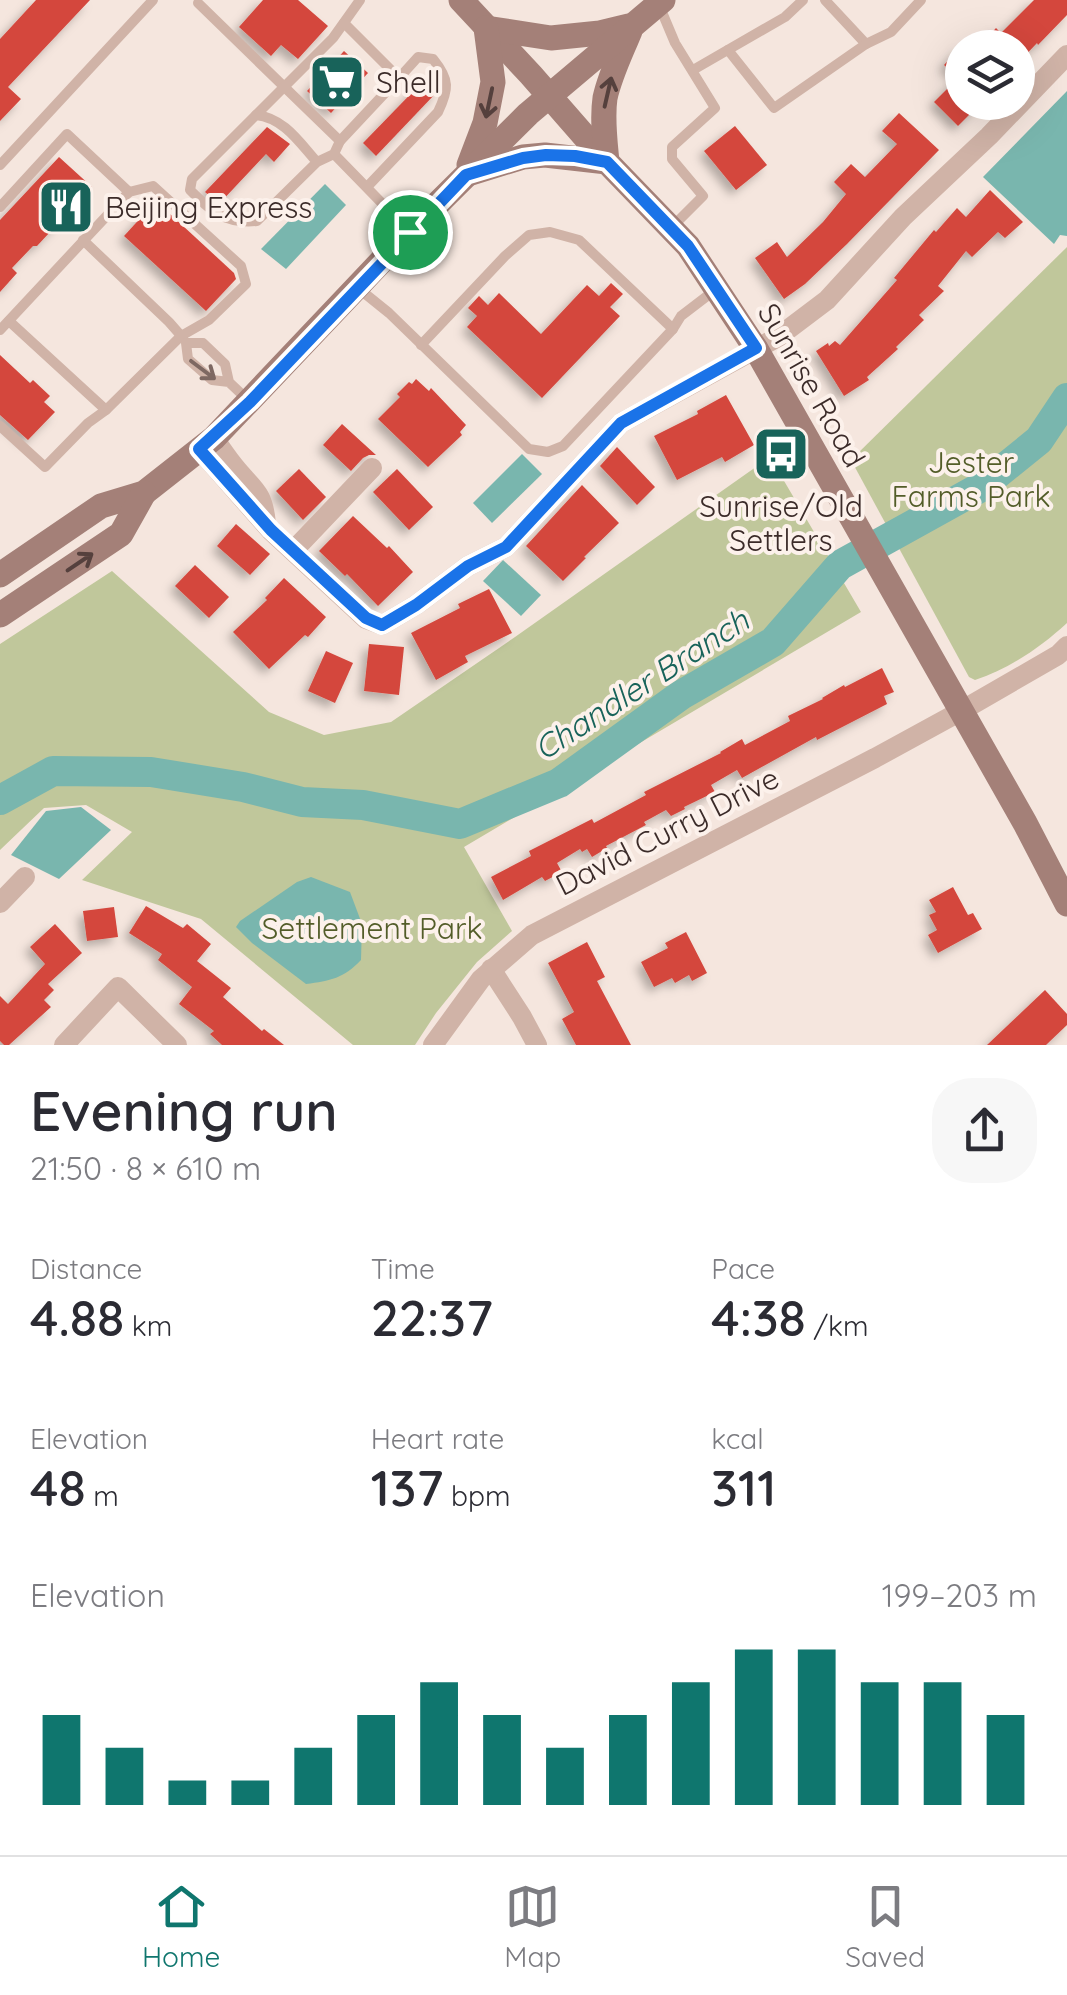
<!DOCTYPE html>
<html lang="en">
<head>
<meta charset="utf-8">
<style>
	:root { --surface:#fff; --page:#f7f7f7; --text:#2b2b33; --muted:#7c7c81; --line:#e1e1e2; --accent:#0f766e }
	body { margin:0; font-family:Quicksand,sans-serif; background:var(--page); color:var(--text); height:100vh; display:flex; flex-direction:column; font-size:38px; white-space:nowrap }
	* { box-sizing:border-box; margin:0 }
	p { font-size:32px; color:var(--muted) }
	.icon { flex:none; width:55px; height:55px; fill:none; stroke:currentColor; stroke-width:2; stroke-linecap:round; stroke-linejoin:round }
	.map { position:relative; height:1045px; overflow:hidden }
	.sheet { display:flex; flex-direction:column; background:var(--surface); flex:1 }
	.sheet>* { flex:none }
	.controls { position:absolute; left:945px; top:30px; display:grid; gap:20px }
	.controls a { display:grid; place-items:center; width:90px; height:90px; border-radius:50%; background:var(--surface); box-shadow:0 10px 40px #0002; font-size:50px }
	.pin { position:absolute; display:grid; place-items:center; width:85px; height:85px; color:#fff; margin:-42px; border:5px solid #fff; border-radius:50%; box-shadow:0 2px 10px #0007 }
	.round { display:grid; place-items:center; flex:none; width:105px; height:105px; border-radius:40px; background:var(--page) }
	.headline { display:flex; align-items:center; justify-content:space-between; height:170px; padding:0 30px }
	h1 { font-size:55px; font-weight:600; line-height:75px }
	.figures { display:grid; grid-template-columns:repeat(3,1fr); gap:15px; height:170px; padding:10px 30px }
	.figures div { display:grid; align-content:center }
	.figures b { font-size:50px; font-weight:600 }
	.figures small { font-size:28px; font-weight:400 }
	.figures p { font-size:28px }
	.chart { height:280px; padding:20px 30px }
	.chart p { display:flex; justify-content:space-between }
	.chart svg { width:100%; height:180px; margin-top:10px; stroke:var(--accent); stroke-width:6 }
	.tabs { display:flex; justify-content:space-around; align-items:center; height:140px; border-top:2px solid var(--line); background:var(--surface); font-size:28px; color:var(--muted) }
	.tabs a { display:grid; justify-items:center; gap:5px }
	.tabs .active { color:var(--accent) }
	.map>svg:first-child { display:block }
	.green { fill:#c0c79b }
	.water { fill:#79b6ae }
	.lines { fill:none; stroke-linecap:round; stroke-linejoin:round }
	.river { stroke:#79b6ae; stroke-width:30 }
	.building { fill:#d4473d; filter:url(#shadow) }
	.service { stroke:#d0b3a7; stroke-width:10 }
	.minor { stroke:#d0b3a7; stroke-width:20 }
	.secondary { stroke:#a48078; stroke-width:25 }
	.oneway { stroke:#55403d }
	.oneway2 { stroke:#7e6862 }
	.route-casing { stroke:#fff; stroke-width:20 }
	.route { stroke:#1a73e8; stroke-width:12 }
	.labels { text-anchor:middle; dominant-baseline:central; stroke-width:8; stroke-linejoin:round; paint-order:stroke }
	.poi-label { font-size:30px; fill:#3b2b29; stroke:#fcf1eb; text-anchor:start }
	.street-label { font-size:30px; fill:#3b2b29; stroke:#fcf1eb }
	.park-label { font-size:30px; fill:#535d29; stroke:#fcf1eb }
	.water-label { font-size:32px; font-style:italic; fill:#18635a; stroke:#fcf1eb }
</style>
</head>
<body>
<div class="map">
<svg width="1067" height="1045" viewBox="0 0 1067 1045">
	<defs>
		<filter id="shadow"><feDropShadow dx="-5.5" dy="5.5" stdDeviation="5" flood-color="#0004"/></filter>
	</defs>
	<rect width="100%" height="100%" fill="#f5e6de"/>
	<g class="green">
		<path d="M1067,247V623C1041,647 1009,669 975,680L969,677L851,460Z"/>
		<path d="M770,457L861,612L464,847L512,931L477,962L436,1013L415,1045H353L201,919L82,880L132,832L86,805L44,808L0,850V644L112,571L269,712L324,735L391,722L515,637Z"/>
	</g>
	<g class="water">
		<path d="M1067,91V236L1060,235L1054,244L983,177Z"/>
		<path d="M325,184L346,205L286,269L261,249Z"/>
		<path d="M522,454L542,474L492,523L473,503Z"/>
		<path d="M503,560L541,595L521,616L483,581Z"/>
		<path d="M81,807L111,830L59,879L11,855L46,811Z"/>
		<path d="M311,877L350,892L362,924L361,960C344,978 330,981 306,984L252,943L236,927L240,921L297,882Z"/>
	</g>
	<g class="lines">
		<path class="river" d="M0,800L53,771L151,772L243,787L302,802L363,805L460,824L559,783L681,695L773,642L840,565L981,487L1039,440L1067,398"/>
	</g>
	<g class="building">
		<path d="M36,0H90L8,87L21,99L0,121V39Z"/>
		<path d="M263,0H298L328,26L298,59L281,45L271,56L239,27Z"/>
		<path d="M1034,0H1067V15L1038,45L1037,43L1018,63V48H978L996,28L1001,33Z"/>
		<path d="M962,45V102H982L958,126L934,102L958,78L944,65Z"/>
		<path d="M344,51L368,73L331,113L307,91Z"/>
		<path d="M429,75L437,83L436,93L376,156L363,143Z"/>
		<path d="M899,113L939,150L847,244L805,284L784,299L755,258L777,242L787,257L823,222L846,194L834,182L851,164L865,177L897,144L882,131Z"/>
		<path d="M735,126L767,165L736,190L704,151Z"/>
		<path d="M267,127L290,144L274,162L266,154L219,204L205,192Z"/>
		<path d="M59,157L92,187L37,246H33L12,268L17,273L0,292V220Z"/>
		<path d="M990,190L1023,222L1005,238L998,232L972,257L966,251L938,286L944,291L919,315L924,320L896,347L898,349L867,377L869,380L844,396L816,351L828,343L829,346L835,341L840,345L897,280L894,278L934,230L936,232L957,208L966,217Z"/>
		<path d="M156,201L234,273L236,279L206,311L124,236Z"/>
		<path d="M611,283L623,294L610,307L620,316L542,398L467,327L477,316L468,308L479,296L488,305L499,293L541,334L587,285L599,296Z"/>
		<path d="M0,355L30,383L33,380L50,396L44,402L55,412L28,440L0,415Z"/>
		<path d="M416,379L429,391L431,388L466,425L460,432L462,435L428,467L378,419L400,397L397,394L409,382L412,384Z"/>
		<path d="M726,395L754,445L725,462L722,457L677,480L654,436L698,414L697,411Z"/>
		<path d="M342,424L376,455H369L363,458L351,471L323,445Z"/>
		<path d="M617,447L655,487L637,505L600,466Z"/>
		<path d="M299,469L326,497L303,520L276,491Z"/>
		<path d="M397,469L433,507L409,530L373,492Z"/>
		<path d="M582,485L619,523L584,557L586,558L563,581L526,546Z"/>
		<path d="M353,516L387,548L389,546L413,572L378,606L347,574L345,576L319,551Z"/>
		<path d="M236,524L270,554L250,575L217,546Z"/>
		<path d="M195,565L229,597L209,618L175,586Z"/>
		<path d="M284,578L326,617L308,637L305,635L269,669L233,632L267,600L265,598Z"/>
		<path d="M489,589L512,633L465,656L468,662L436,680L411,633L460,608L458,604Z"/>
		<path d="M369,644L404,647L399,695L364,691Z"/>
		<path d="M326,651L353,663L335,703L308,691Z"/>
		<path d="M882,668L894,692L884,696L887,704L817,740L816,737L742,778L737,770L711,785L715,792L684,807L685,809L671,816L666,810L644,822L646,825L606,846L607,848L592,857L587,849L582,852L580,849L557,863L562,872L545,881L542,877L503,900L491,877L531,856L529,851L592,819L594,823L646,795L644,792L721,753L720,752L742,739L745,745L790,721L788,716L823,699L822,698L844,685L845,687Z"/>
		<path d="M953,887L968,915L973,913L982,929L938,953L928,935L937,930L929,915L936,912L929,900Z"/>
		<path d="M146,906L183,928L187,924L211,944L197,961L231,988L223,997L262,1031L264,1029L284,1045H222L210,1034L214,1031L179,1004L192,987L158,960L162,954L129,933Z"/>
		<path d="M114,907L118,937L87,941L83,911Z"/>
		<path d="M55,924L82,953L48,984L54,990L44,1000L51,1007L9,1045H4L0,1041V996L8,1004L45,964L30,947Z"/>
		<path d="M686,932L707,973L692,981L689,975L675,983L672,978L654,987L641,962L668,948L665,943Z"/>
		<path d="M587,942L605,977L597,981L631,1045H576L562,1019L574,1012L548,963Z"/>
		<path d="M1045,990L1067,1014V1025L1046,1045H987Z"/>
	</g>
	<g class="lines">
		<g class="service">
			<path d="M825,0L866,44L891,32L921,0"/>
			<path d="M198,3L340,141"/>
			<path d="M659,5L675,43L715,108L672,147V159L703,196L671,228"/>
			<path d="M728,50L774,108L866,44"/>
			<path d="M693,70L785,17L803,0"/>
			<path d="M256,115L333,38L360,0"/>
			<path d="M334,154L409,231"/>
			<path d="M317,162C299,142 284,118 256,115L192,179L190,190C212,212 224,224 257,221L317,162L334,154L340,141L399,78L344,23"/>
			<path d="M0,165L153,0"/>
			<path d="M367,187L438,112C449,89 450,80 433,59L418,57L399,78"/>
			<path d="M0,207L67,134L129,192L0,330"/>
			<path d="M83,240L169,322L183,338"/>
			<path d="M358,288L389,313L529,449L548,452L563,446L673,329L681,316L715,290"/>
			<path d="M9,321L106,410L181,336L209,320L246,284L241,266L153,186L129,192"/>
			<path d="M421,345L505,256L529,235L550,232L579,240L673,329"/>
			<path d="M229,382L212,380L188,359L186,343H203L225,364L229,382L249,401"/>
			<path d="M0,426L45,467L88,423L106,410"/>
		</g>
		<g class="minor">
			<path d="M214,438C220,447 227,457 234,466C253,490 263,490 266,524"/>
			<path d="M199,449L271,531L366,619L382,625L416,605L468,566L506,547L621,423L778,337L827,300L903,217L989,136L1067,55"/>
			<path d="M293,551L372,468"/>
			<path d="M0,903L25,877"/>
			<path d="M491,969L522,1017L537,1045"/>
			<path d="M64,1045L118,987L177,1045"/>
			<path d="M433,1045L481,979L532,935L875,758L961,711L1058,655L1067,646"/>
		</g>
		<g class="secondary">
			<path d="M461,0L531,75L607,162L688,246L756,349L1025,823L1067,904"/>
			<path d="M486,28L551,38L600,33L629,26"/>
			<path d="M469,165L485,123L493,82L486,28"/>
			<path d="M471,173L523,157L545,155L607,162C605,141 602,119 605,98C610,75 621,53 630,31"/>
			<path d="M0,575L101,506L144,493L214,438L410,231L528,114L663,0"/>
			<path d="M0,615L121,534L144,493"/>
		</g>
	</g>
	<defs><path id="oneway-shaft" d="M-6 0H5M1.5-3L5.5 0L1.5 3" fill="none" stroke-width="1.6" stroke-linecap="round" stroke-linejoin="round" transform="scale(2.5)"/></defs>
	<g class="oneway">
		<use href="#oneway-shaft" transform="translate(608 92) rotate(-77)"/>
		<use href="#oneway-shaft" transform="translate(489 103) rotate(102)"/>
		<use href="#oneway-shaft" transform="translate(80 562) rotate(-34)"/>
	</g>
	<use class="oneway2" href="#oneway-shaft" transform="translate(203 370) rotate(37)"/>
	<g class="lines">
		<g class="route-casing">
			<path id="route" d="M546,155L575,156L607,162L688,246L756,348L621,423L506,547L468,566L416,605L382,625L366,618L271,530L199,449L250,402L466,175L523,158Z"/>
		</g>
		<use href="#route" class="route"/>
	</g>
	<defs>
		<g id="supermarket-square" transform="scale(2.875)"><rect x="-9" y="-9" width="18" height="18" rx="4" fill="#18635a" stroke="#fcf1eb"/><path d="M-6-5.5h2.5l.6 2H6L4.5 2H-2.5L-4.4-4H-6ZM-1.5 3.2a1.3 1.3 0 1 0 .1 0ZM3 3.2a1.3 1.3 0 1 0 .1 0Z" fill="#fff"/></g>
		<g id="restaurant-square" transform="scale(2.875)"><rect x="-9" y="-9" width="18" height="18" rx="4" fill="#18635a" stroke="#fcf1eb"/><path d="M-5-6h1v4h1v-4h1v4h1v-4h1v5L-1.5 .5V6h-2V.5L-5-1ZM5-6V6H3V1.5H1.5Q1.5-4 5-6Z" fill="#fff"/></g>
		<g id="bus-square" transform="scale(2.875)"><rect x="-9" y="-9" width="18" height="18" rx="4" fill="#18635a" stroke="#fcf1eb"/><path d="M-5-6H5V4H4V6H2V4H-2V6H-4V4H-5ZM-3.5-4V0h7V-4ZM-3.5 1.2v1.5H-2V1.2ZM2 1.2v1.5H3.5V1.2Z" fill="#fff"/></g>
	</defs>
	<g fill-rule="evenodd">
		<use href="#supermarket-square" x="337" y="82"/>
		<use href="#restaurant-square" x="66" y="207"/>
		<use href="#bus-square" x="781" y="454"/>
	</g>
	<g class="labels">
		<g class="poi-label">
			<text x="376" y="82">Shell</text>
			<text x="105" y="207">Beijing Express</text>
			<text x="781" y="506" text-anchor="middle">Sunrise/Old<tspan x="781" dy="34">Settlers</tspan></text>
		</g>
		<g class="street-label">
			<text transform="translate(812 385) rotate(60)">Sunrise Road</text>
			<text transform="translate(667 831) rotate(-27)">David Curry Drive</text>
		</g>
		<g class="park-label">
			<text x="971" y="462">Jester<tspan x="971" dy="34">Farms Park</tspan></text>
			<text x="372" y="928">Settlement Park</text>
		</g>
		<g class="water-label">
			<text transform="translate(641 684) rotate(-33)">Chandler Branch</text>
		</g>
	</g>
</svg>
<div class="controls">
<a><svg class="icon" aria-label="layers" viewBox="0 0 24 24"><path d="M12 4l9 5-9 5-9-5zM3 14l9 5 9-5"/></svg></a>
</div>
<div class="pin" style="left:410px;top:232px;background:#1e9e55"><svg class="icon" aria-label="arrive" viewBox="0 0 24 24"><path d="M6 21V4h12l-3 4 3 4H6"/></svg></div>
</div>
<section class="sheet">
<div class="headline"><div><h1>Evening run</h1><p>21:50 · 8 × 610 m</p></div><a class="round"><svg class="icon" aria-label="share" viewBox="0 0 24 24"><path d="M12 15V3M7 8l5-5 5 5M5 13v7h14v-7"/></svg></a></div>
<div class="figures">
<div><p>Distance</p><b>4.88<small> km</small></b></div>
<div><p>Time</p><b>22:37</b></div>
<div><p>Pace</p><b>4:38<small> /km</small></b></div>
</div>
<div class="figures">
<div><p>Elevation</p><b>48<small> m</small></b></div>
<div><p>Heart rate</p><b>137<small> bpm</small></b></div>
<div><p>kcal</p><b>311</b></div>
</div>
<div class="chart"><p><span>Elevation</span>199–203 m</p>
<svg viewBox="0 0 160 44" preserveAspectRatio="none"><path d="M5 44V22M15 44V30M25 44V38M35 44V38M45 44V30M55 44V22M65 44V14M75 44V22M85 44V30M95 44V22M105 44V14M115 44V6M125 44V6M135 44V14M145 44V14M155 44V22"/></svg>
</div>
</section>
<nav class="tabs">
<a class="active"><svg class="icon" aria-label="home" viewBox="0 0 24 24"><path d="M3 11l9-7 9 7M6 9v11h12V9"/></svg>Home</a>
<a><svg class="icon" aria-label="map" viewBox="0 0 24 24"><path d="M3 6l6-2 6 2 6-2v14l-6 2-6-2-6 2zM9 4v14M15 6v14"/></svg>Map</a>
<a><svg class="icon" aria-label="saved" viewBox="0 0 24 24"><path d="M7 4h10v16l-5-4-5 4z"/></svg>Saved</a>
</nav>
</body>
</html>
